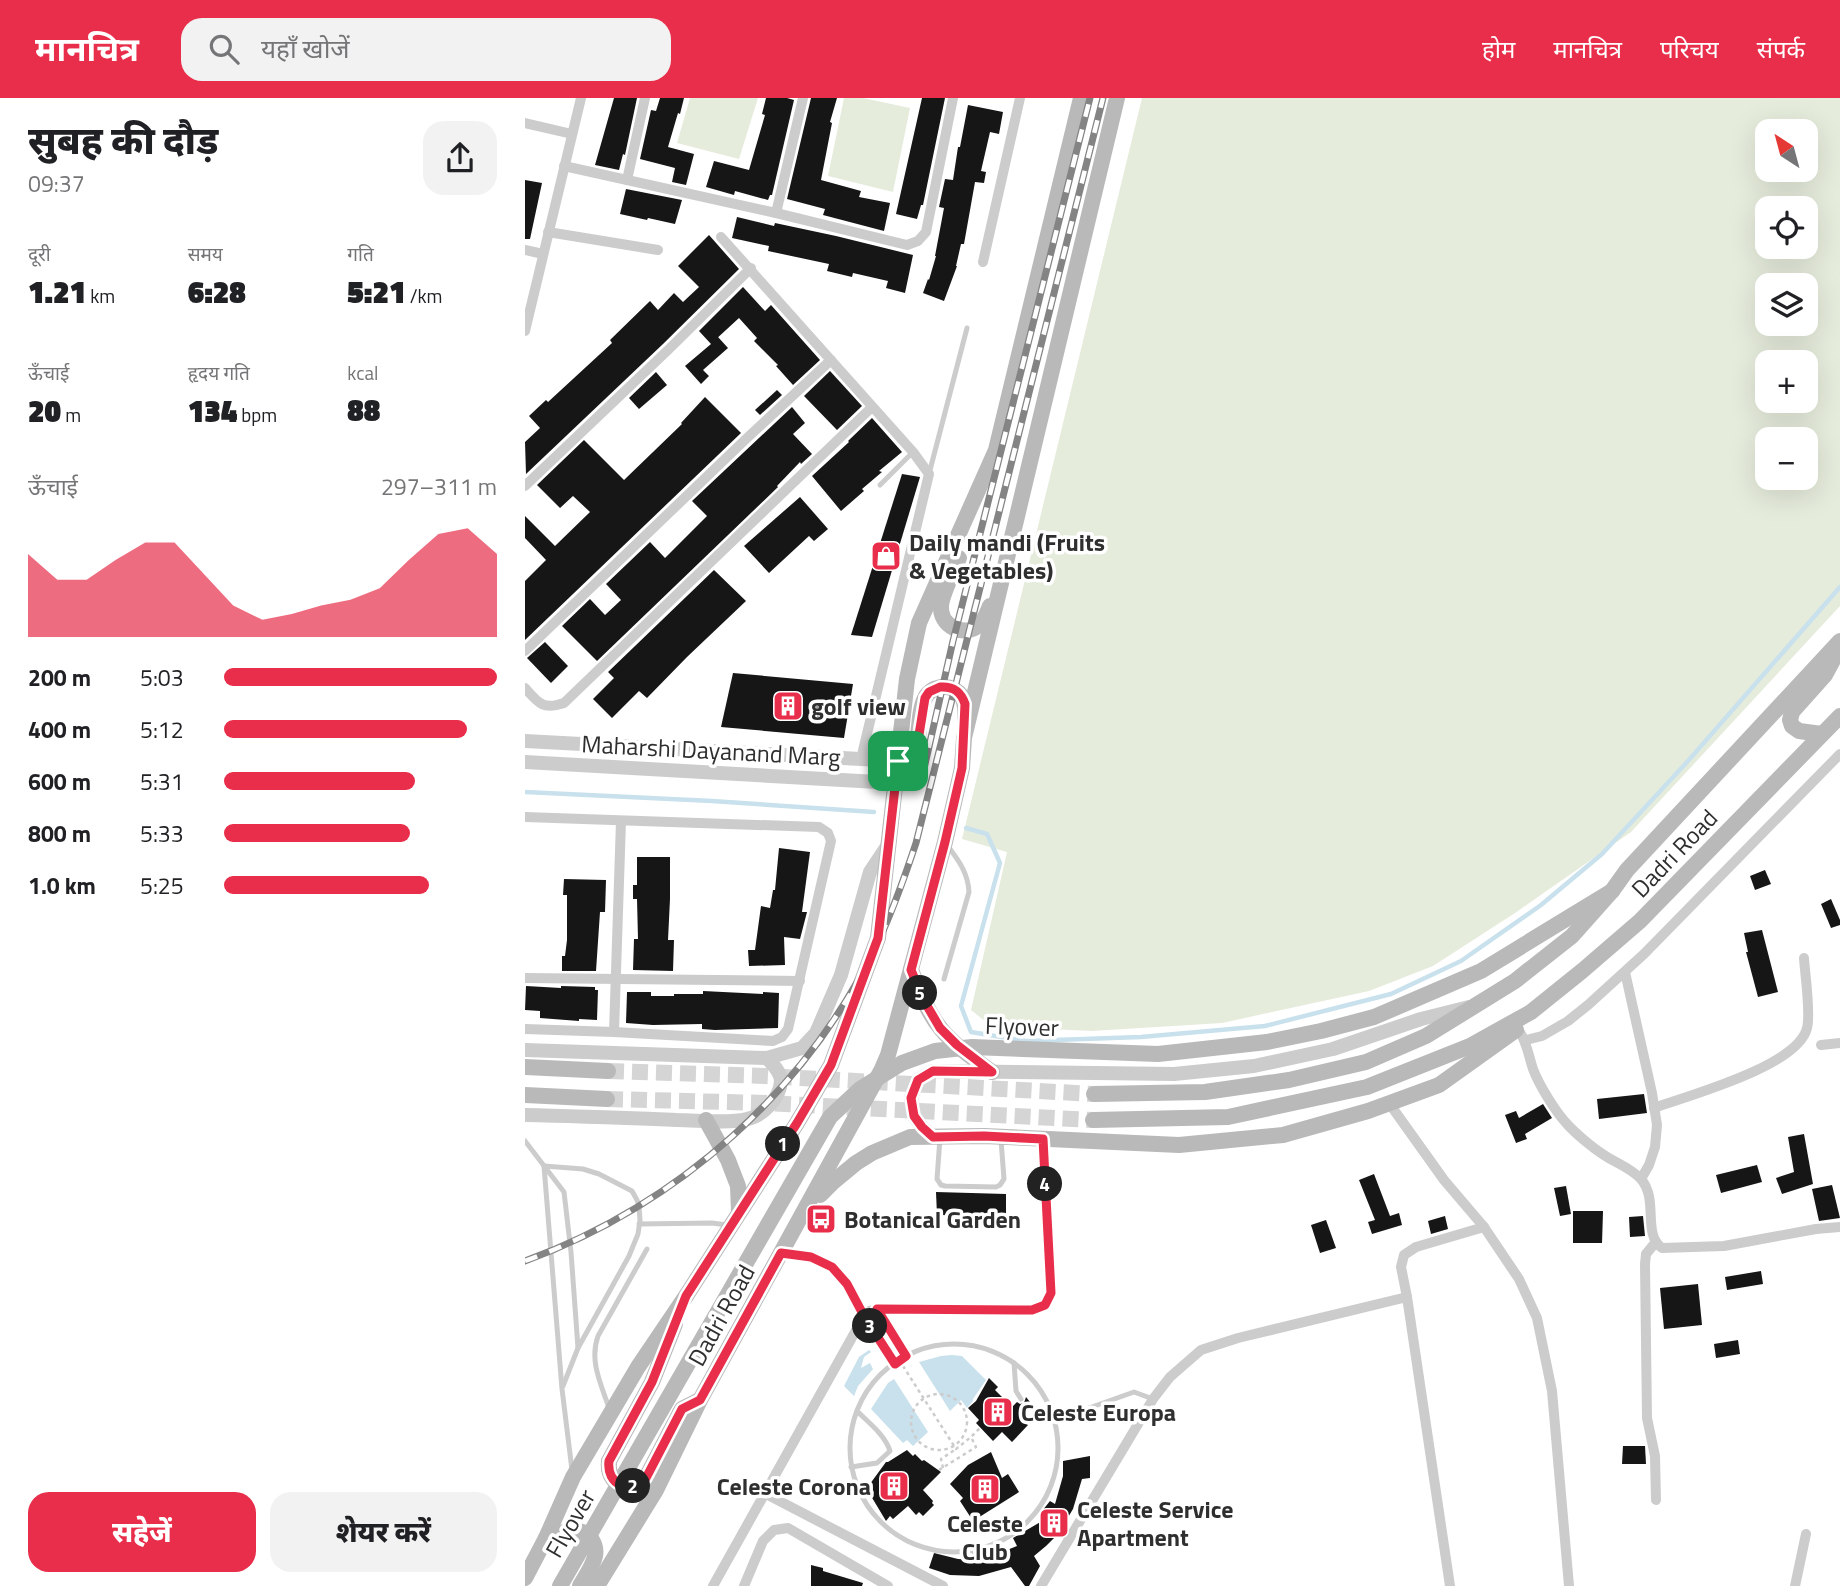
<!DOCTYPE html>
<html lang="hi">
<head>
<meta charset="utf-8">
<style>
	:root { --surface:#fff; --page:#f2f2f2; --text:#202124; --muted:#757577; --accent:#e82e4a }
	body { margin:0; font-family:"Titillium Web","Noto Sans Devanagari",sans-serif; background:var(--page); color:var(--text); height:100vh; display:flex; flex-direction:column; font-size:26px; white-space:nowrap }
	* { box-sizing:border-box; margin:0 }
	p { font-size:23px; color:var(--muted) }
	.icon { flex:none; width:38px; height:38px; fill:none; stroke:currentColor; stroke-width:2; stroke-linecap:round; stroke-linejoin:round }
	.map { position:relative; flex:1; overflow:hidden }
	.side { display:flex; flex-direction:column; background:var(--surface); width:525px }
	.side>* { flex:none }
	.needle { width:46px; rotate:324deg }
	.tools { position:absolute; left:1230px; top:21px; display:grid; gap:14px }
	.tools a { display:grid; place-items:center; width:63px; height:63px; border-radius:14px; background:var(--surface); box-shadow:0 7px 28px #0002; font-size:35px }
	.pin { position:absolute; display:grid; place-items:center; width:60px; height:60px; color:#fff; margin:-30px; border-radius:14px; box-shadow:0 4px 10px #0006 }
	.km { position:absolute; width:35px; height:35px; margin:-18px; border-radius:50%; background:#222; color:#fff; font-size:19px; line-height:35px; text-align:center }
	.round { display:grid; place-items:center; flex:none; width:74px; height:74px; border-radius:21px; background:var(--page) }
	.head { display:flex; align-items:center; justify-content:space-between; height:119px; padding:0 28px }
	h1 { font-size:38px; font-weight:800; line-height:52px }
	.metrics { display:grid; grid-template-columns:repeat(3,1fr); gap:10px; height:119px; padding:7px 28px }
	.metrics div { display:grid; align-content:center }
	.metrics b { font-size:30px; font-weight:800 }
	.metrics small { font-size:19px; font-weight:400 }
	.metrics p { font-size:19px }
	.chart { height:196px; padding:14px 28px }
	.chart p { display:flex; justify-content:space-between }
	.chart svg { width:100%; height:126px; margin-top:7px; fill:var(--accent); opacity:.7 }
	.cta { display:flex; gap:14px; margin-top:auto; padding:14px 28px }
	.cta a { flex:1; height:80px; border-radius:21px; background:var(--accent); color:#fff; font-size:28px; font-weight:800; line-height:80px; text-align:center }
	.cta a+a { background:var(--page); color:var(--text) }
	ul { padding:0 28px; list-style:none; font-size:23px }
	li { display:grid; grid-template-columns:112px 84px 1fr; align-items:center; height:52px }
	li i { height:18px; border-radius:9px; background:var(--accent) }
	header { display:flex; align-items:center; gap:42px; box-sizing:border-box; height:98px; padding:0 35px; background:var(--accent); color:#fff }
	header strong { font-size:33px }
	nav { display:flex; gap:38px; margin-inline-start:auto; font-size:24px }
	.search { width:490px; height:63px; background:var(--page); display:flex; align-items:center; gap:18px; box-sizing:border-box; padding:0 24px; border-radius:21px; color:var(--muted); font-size:26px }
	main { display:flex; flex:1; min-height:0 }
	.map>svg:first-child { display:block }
	.green { fill:#e6ecdc; fill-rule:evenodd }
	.water { fill:#c8e1ec }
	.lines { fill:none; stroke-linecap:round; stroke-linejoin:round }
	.stream { stroke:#c8e1ec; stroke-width:4.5 }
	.building { fill:#161616 }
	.secondary-tunnel { stroke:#d5d5d5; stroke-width:16; stroke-dasharray:16 8; stroke-linecap:butt }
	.path { stroke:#ccc; stroke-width:2.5; stroke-dasharray:3.5 3.5; stroke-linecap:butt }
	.service { stroke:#ccc; stroke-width:5 }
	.minor { stroke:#ccc; stroke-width:10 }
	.tertiary { stroke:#ccc; stroke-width:14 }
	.secondary { stroke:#b9b9b9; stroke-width:16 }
	.rail-casing { stroke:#848484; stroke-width:7 }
	.rail { stroke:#fff; stroke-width:4.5; stroke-dasharray:13; stroke-linecap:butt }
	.route-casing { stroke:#fff; stroke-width:14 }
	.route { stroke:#e82e4a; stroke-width:9 }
	.labels { text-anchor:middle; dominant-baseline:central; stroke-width:7; stroke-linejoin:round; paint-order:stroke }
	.poi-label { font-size:24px; font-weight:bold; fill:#2f2f2f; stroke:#fff; text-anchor:start }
	.street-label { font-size:24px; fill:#2f2f2f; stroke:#fff }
</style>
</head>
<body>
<header>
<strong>मानचित्र</strong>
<div class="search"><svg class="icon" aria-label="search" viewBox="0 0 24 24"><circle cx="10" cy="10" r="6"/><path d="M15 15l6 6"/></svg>यहाँ खोजें</div>
<nav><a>होम</a><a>मानचित्र</a><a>परिचय</a><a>संपर्क</a></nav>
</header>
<main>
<section class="side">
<div class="head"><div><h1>सुबह की दौड़</h1><p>09:37</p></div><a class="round"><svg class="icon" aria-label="share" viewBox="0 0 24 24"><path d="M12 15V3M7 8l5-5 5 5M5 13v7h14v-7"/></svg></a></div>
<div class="metrics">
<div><p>दूरी</p><b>1.21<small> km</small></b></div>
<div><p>समय</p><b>6:28</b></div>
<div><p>गति</p><b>5:21<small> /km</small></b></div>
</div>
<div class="metrics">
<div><p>ऊँचाई</p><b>20<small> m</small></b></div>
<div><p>हृदय गति</p><b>134<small> bpm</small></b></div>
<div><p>kcal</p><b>88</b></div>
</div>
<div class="chart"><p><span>ऊँचाई</span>297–311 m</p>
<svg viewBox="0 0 160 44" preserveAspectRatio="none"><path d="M0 44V15L10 24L20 24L30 17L40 11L50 11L60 22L70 33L80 38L90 36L100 33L110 31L120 27L130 17L140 8L150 6L160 15V44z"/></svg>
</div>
<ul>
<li><b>200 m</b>5:03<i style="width:100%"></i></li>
<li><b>400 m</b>5:12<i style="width:89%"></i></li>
<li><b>600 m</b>5:31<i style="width:70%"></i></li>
<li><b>800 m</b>5:33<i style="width:68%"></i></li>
<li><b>1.0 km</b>5:25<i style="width:75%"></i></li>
</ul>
<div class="cta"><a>सहेजें</a><a>शेयर करें</a></div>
</section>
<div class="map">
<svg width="1315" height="1488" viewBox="0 0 1315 1488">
	<rect width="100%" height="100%" fill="#fff"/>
	<g class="green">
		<path d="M165,0H233L214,61L152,45Z"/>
		<path d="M319,0H338L385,10L368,94L303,78Z"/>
		<path d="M617,0H1315V508L1106,734L990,815L908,868L844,893L697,925L567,933L479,929L461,924L446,912L482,754L437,741ZM1242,33H1281V72H1242ZM1242,110H1281V149H1242ZM1281,187V226H1242V187ZM1242,264H1281V303H1242ZM1242,341H1281V380H1242Z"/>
	</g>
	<g class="water">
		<path d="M344,1252L346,1254L339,1259L336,1270L345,1265L348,1271L333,1288L329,1298L319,1288L334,1259Z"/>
		<path d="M427,1257L437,1258L461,1282L448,1301V1303L442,1310L436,1302L425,1313L394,1264L416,1258Z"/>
		<path d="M369,1281L403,1334L388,1348L382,1342L378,1345L346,1311L363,1285Z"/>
	</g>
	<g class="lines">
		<g class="stream">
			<path d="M0,694L187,703L349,714"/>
			<path d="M441,730L462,736L475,765L436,908L446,934L501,943L616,939L740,928L866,896L936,863L1016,807L1077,756L1163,663L1315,489"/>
		</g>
	</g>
	<g class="building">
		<path d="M89,0H112L100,57L98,56L94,72L70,67Z"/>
		<path d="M135,0H159L155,16L153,15L143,49L169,56L161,87L147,84L150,70L115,61L126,12L131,13Z"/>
		<path d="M241,0H262L269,2L247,97H245L243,102L210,93L209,97L181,89L189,63L224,72L240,17L237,16Z"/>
		<path d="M286,0H312L305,24L307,25L296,82L336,93L334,99L365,105L359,133L298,117L300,111L262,101Z"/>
		<path d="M397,0H420L398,107H396L392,121L371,116Z"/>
		<path d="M443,7L478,14L474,36L465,34L456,73L461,74L459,85L450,84L439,146H436L431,168H432L419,203L398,195L403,181L404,182L411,158H410L419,110L414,109L420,81L428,82L433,49H435Z"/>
		<path d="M0,82L17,85L5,141H0Z"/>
		<path d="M101,91L157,102L150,126L123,120L122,122L95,116Z"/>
		<path d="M212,119L249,128L250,125L311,138L388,157L380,195L361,190L363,183L328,175L327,179L302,173L304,166L243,153L244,148L207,140Z"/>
		<path d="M184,137L214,171L138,246L1,376L0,344L15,330L4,318L21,302L23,304L87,245L85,242L125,203L133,212L149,195L158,204L174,189L153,168Z"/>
		<path d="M218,189L240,213L246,207L295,262L268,287L251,268L253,267L229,243L232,240L214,220L189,243L193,239L203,250L178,272L184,278L176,286L160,268L186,246L174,233Z"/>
		<path d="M305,273L337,308L312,332L279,298Z"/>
		<path d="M131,274L142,287L114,311L104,300Z"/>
		<path d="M252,292L257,297L235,317L230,312Z"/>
		<path d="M180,299L216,335L0,542V483L21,462L0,440V418L30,448L65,414L48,398L35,410L12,387L59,342L99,382L157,326L156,325Z"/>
		<path d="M267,309L280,325L268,336L287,356L276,366L275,364L252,388L253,389L72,563L37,528L65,501L80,517L96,502L81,486L125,444L140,460L182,418L167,403Z"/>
		<path d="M347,320L377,354L354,373L357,374L337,391L339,393L316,413L287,378L324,344L323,343Z"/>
		<path d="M377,376L395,379L347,539L326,537Z"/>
		<path d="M275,399L303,431L289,443L284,438L244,475L219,448Z"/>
		<path d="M189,472L221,503L162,559L122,600L114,593L87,620L68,601L89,580L83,574Z"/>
		<path d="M20,544L43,568L26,585L2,560Z"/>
		<path d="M208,575L328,586L319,640L196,629Z"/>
		<path d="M254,750L285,754L277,814H282L275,841L259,839L260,867L224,868L223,852H230L236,808L245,810L248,792H250Z"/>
		<path d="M112,759H145V801L143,842H149L148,873L108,872L109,841H113L112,801H108V787H112Z"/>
		<path d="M1240,772L1246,786L1230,792L1225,778Z"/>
		<path d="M39,781L81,782L80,814H75L71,873H37V858H40L42,842V797H38Z"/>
		<path d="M1306,801L1315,822V827L1306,830L1296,806Z"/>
		<path d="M1237,832L1253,894L1233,899L1221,854H1223L1219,835Z"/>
		<path d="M1,888L36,890V888L70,889V892H73L72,922L54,921V923L15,920V913L0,912Z"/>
		<path d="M178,893L238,896V894L254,895L253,930L190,932L177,931V926L128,927L101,925L102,894H126V898H149V896H178Z"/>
		<path d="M1119,996L1122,1015L1074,1021L1072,1001Z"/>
		<path d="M1018,1006L1027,1020L1000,1036L1002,1041L991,1045L980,1017L991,1013L994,1020Z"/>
		<path d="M1279,1036L1288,1086L1257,1096L1251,1080L1269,1074L1263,1039Z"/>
		<path d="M1232,1067L1237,1084L1196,1095L1191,1077Z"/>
		<path d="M849,1076L865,1118L874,1115L877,1127L847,1136L843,1124L850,1122L834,1082Z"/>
		<path d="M1307,1087L1315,1120L1294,1123L1287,1091Z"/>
		<path d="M1041,1088L1046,1116L1035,1118L1029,1090Z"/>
		<path d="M411,1094L481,1096V1118L412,1117Z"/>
		<path d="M1048,1113H1078L1077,1145H1048Z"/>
		<path d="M920,1118L923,1131L906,1136L903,1123Z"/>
		<path d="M1118,1118L1120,1138L1105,1139L1104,1119Z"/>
		<path d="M801,1122L811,1150L795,1155L786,1127Z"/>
		<path d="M1236,1173L1238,1186L1202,1192L1200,1179Z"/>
		<path d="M1173,1186L1177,1227L1139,1231L1135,1190Z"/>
		<path d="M1213,1242L1215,1256L1191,1260L1189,1246Z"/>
		<path d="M464,1280L473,1289L470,1292L487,1309L492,1304L495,1306L499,1305L501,1299L505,1304L500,1306L501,1313L495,1319L503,1327L487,1344L477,1334L468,1343L451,1325L454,1322L443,1310L451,1303Z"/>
		<path d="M1098,1348H1120L1121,1366H1097Z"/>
		<path d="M382,1352L388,1358L390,1356L397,1363L399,1362L416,1374L398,1392L408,1403L407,1405L409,1407L398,1418L394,1414L391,1417L383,1408L368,1421L365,1418L361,1423L346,1398L348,1396L342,1390L361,1364H363Z"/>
		<path d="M466,1354L477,1380L483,1376L494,1394L448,1423L435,1403L438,1400L425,1386L443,1367Z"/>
		<path d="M565,1358V1380L557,1381L548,1411L533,1436L521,1448L509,1458L515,1468L504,1488H500L486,1469L454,1478L425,1477L404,1470L409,1455L433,1461L448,1462L447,1453L460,1452L462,1460L492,1448L488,1440L524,1419L517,1413L525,1403L530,1406L538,1378V1363Z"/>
		<path d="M286,1467L298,1470V1473L338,1485L337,1488H286Z"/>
	</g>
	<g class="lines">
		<g class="secondary-tunnel">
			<path d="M83,973L240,978L569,996"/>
			<path d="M82,1001L242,1005L568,1022"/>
		</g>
		<g class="path">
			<path d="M378,1268L431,1351L446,1339"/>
			<circle cx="414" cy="1324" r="28"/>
			<path d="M418,1370L416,1361L431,1351"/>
			<path d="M414,1372L451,1349L446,1339L455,1330"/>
		</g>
		<g class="service">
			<path d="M404,376L442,230"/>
			<path d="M355,387L387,355"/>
			<path d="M419,881L444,794C443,774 433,762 422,747"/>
			<path d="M415,1040L412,1081L416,1087L420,1088L471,1089L475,1087L479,1081L476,1042"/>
			<path d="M0,1043L39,1094L46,1154L53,1250"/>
			<path d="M19,1068L37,1291L47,1372"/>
			<path d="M19,1068L58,1071L74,1076L107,1093L112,1102L114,1108L115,1122L113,1136L104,1158L53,1250L38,1288"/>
			<path d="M114,1126L187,1125L202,1127"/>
			<path d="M352,1211L381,1258"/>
			<path d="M339,1218L370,1266"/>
			<circle cx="429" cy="1350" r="104"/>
			<path d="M489,1265L491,1293L496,1301"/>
			<path d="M504,1309L516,1314L526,1312"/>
			<path d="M84,1310C76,1286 64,1263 73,1238L122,1151"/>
			<path d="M550,1315L609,1294L628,1301"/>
			<path d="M326,1369L352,1365L365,1353C360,1337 344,1325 332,1313"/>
		</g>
		<g class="minor">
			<path d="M0,25L47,36"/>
			<path d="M39,68L251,115L382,147L393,143L401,134L428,0"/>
			<path d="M102,82L120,0"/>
			<path d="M251,115L278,0"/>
			<path d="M23,134L133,152"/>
			<path d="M196,139L388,354L404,376L336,661"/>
			<path d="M0,152L18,156"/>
			<path d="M458,164L495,0"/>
			<path d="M0,233L56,0"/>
			<path d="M0,388L143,252L226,170"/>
			<path d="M0,553L222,340L306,262"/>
			<path d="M0,590C14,606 18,612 39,605L347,309"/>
			<path d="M0,719L294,729L303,735L306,743L263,931L257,939L248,943L89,934L0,931"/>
			<path d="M1100,874L1127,995L1132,1027L1130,1049L1124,1067L1116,1081"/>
			<path d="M0,880L275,883"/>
			<path d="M993,931C1002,944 1003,956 1008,971C1014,987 1030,1013 1042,1026C1051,1036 1068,1050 1079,1057C1091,1065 1106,1070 1116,1081C1134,1102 1117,1136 1137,1150L1199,1148L1291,1131L1315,1129"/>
			<path d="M89,934L96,723"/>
			<path d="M1001,942L1017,938L1043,923L1063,907L1119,856L1315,656"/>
			<path d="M1296,947L1315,945"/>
			<path d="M864,1005L919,1082L959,1129L994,1181L1012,1220L1027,1293L1044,1488"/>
			<path d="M1129,1010C1165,997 1273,968 1282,930C1286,915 1280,877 1279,860"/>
			<path d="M1130,1145L1121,1156L1120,1166L1122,1320L1130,1358L1131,1402"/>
			<path d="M256,1155C311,1162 314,1170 339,1218"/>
			<path d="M882,1199L876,1169L879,1157L891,1149L959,1129"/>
			<path d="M239,1395L418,1488"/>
			<path d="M188,1488L339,1218L344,1213L352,1211L507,1212L520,1207L526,1195L518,1041"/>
			<path d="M219,1488L238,1443L249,1432L263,1430L363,1488"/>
			<path d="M516,1488L628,1301L645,1279L676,1252L713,1240L882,1199L925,1488"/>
			<path d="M1270,1488L1281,1436"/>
		</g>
		<g class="tertiary">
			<path d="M0,643L373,663"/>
			<path d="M0,664L370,685"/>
			<path d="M0,952L242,960L277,950L291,935L316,877L345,774L363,747"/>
			<path d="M0,1017C51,1018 101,1020 152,1022C172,1022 203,1026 222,1021C238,1018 255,1000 256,983C256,974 248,967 242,960"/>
			<path d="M408,1039L397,1029L389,1018L386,1000L393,982L408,973L649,976L729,968L808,951L896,921L944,909"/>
		</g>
		<g class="secondary">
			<path d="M434,460C429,473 418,493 416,507C414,528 439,540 454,527C460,522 462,515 465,508"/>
			<path d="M1297,636L1274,633L1267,628L1265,622L1267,614L1300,577L1313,553"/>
			<path d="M373,663L392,649C394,636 394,611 400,600C407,586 429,585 437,599C441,605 440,613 440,620"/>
			<path d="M386,872C394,892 402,914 416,931C430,948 449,961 467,974"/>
			<path d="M0,969L83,973"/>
			<path d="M569,996L680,994L764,982L841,964L901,938L990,883L1047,838L1087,793L1102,772L1315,543"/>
			<path d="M0,997L82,1001"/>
			<path d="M181,1022L203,1062L213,1088L214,1114"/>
			<path d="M568,1022L703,1019L842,989L945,948L1006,914L1057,873L1115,823L1315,618"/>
			<path d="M295,1097L308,1084L331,1065L347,1055L385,1039L459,1038L654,1047L758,1037L843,1013L914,987L991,932"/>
			<path d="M150,1226L127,1284L84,1363C81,1387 105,1397 121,1380L157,1311L175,1302"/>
			<path d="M21,1440C36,1435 55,1425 67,1442C70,1447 71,1453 70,1458C68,1468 60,1479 55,1488"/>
			<path d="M0,1480L21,1440L48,1379L113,1269L161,1198L272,1025L306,967L353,840L382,581L394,525L471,352L556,0"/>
			<path d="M35,1488L305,1019L335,991L377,965L410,953L447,949L633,956L742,944L796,933L849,919L956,873L1087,793"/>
			<path d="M72,1488L131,1392L175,1302L357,971L363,957L420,744L437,670L439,640L592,0"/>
		</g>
		<g class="rail-casing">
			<g id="rail">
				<path d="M398,675L428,543L565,0"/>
				<path d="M0,1163C153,1107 283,992 353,844C368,812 380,778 391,745L578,0"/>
			</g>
		</g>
		<use href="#rail" class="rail"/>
	</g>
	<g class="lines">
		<g class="route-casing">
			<path id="route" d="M415,589C429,588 436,594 440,606L437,670L420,744L386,872L398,901L415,930L432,947L467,974L408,973L393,982L386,1000L389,1018L397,1029L408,1039L459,1038L518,1041L526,1195L520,1207L507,1212L352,1211L381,1258L370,1266L339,1218L322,1186L307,1169L286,1159L256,1155L175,1302L157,1311L121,1380C105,1397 81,1387 84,1363L127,1284L161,1198L272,1025L306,967L353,840L373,663L392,649L400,600L404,594Z"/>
		</g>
		<use href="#route" class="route"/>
	</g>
	<defs>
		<g id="shop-square" transform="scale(1.575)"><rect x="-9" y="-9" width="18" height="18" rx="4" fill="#e82e4a" stroke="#fff"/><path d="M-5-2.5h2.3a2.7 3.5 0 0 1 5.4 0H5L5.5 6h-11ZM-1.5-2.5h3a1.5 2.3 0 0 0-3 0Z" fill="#fff"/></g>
		<g id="building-square" transform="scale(1.575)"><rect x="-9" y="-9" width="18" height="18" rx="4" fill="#e82e4a" stroke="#fff"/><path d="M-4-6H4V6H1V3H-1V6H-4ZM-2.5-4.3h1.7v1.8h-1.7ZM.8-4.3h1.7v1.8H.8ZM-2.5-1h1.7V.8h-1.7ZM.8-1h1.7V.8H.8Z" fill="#fff"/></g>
		<g id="bus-square" transform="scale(1.575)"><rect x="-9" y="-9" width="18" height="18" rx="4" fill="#e82e4a" stroke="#fff"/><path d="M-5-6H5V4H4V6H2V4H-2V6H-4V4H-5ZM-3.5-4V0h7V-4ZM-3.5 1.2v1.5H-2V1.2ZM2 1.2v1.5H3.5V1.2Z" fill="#fff"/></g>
	</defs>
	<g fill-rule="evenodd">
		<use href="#shop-square" x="361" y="458"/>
		<use href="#building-square" x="263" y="608"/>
		<use href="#bus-square" x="296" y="1121"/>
		<use href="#building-square" x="473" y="1314"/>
		<use href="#building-square" x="369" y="1388"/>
		<use href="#building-square" x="460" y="1391"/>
		<use href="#building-square" x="529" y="1425"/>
	</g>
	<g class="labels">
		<g class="poi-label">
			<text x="384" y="444">Daily mandi (Fruits<tspan x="384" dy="28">&amp; Vegetables)</tspan></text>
			<text x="286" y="608">golf view</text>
			<text x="319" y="1121">Botanical Garden</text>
			<text x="496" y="1314">Celeste Europa</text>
			<text x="346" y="1388" text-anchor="end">Celeste Corona</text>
			<text x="552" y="1411">Celeste Service<tspan x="552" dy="28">Apartment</tspan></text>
			<text x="460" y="1425" text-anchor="middle">Celeste<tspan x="460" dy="28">Club</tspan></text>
		</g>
		<g class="street-label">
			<text transform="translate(186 652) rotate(3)">Maharshi Dayanand Marg</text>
			<text transform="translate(1149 755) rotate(-46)">Dadri Road</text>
			<text transform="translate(497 928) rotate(2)">Flyover</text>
			<text transform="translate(196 1217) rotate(-61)">Dadri Road</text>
			<text transform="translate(45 1425) rotate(-60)">Flyover</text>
		</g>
	</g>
</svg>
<div class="tools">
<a><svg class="needle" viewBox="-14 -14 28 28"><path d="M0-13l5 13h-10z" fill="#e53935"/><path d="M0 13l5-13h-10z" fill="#757577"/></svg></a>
<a><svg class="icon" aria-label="locate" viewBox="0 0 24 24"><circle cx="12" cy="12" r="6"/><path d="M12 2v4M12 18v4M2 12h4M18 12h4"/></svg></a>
<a><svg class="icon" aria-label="layers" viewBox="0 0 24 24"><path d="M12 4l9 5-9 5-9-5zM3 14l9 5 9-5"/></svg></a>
<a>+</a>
<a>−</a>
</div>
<div class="pin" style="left:373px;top:663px;background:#1e9e55"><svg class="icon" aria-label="arrive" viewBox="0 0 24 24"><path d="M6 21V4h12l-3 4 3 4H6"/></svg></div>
<b class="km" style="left:258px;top:1046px">1</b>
<b class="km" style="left:108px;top:1388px">2</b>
<b class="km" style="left:345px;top:1228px">3</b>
<b class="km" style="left:520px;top:1086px">4</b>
<b class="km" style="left:395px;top:895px">5</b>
</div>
</main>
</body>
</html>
